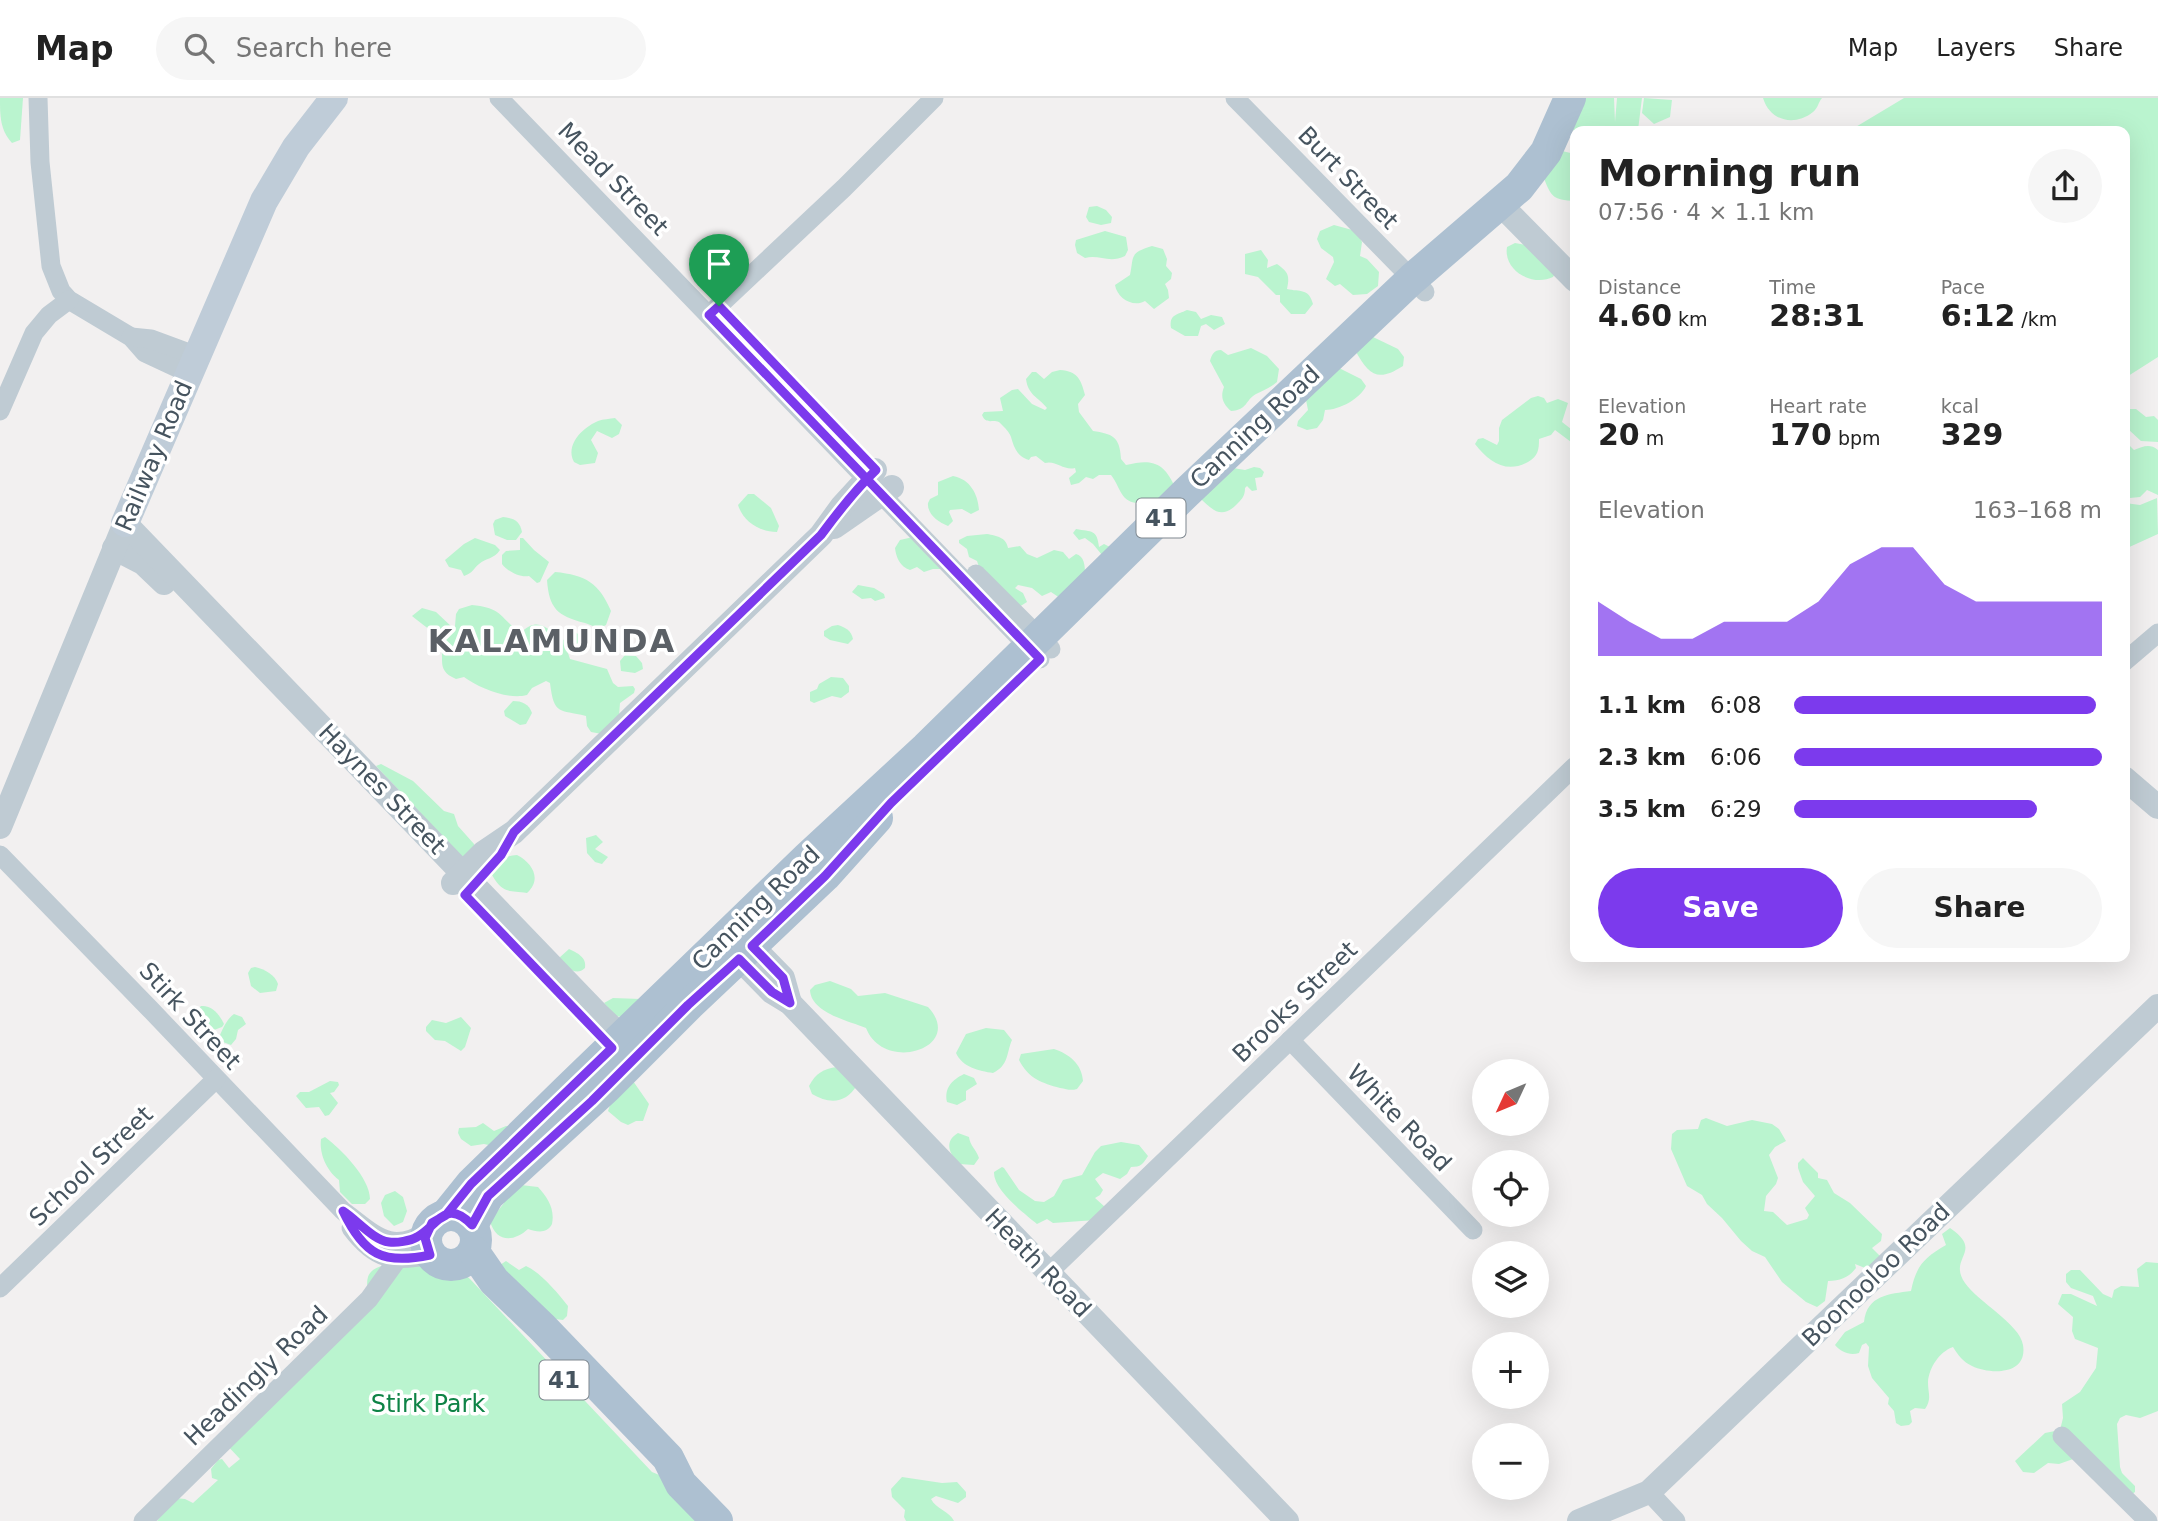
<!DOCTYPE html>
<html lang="en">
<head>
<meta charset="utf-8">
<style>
	:root { --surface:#fff; --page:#f6f6f6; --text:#222; --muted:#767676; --line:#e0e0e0; --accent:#7c3aed }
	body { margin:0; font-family:"DejaVu Sans",sans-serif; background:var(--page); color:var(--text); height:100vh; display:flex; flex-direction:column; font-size:26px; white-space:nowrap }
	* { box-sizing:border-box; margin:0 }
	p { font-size:23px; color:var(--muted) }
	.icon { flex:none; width:38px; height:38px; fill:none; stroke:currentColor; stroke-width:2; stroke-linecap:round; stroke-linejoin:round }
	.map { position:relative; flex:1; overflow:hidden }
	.panel { position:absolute; left:1570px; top:28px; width:560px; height:836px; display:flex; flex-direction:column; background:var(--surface); border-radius:14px; box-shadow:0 7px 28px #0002 }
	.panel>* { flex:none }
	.needle { width:46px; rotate:226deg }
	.fabs { position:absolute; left:1472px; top:961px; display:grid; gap:14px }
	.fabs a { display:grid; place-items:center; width:77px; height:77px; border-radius:50%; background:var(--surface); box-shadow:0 7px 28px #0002; font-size:35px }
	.pin { position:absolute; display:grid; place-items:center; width:60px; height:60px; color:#fff; margin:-72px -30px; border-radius:50% 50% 50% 0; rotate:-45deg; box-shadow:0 0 7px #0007 }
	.pin .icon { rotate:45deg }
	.round { display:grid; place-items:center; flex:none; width:74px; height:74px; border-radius:37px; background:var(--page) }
	.summary { display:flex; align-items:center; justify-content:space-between; height:119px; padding:0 28px }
	h1 { font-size:38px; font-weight:700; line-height:52px }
	.figures { display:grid; grid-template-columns:repeat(3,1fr); gap:10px; height:119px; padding:7px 28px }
	.figures div { display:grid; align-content:center }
	.figures b { font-size:30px; font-weight:700 }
	.figures small { font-size:19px; font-weight:400 }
	.figures p { font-size:19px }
	.chart { height:196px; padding:14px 28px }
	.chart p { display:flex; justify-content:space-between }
	.chart svg { width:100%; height:126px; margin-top:7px; fill:var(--accent); opacity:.7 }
	.primary-button { display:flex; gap:14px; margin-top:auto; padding:14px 28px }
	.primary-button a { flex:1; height:80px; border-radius:42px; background:var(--accent); color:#fff; font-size:28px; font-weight:700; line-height:80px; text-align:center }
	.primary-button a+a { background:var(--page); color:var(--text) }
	ul { padding:0 28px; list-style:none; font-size:23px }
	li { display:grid; grid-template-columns:112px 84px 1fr; align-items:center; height:52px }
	li i { height:18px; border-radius:9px; background:var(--accent) }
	header { display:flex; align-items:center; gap:42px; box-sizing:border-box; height:98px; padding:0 35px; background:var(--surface); border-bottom:2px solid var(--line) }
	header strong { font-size:33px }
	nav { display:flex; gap:38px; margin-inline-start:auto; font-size:24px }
	.search { width:490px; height:63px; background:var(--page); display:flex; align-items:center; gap:18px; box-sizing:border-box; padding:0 24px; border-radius:38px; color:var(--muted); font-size:26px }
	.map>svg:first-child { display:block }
	.green { fill:#baf4cf }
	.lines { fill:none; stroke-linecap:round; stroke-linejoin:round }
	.minor { stroke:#bfcbd3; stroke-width:19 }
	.tertiary { stroke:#bfcbd3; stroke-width:24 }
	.secondary { stroke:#bfccd8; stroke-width:28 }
	.primary { stroke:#adc0d1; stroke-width:32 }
	.route-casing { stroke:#fff; stroke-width:14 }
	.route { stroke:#7c3aed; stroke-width:9 }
	.labels { text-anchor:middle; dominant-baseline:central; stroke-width:7; stroke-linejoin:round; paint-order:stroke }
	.shield { fill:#fff; stroke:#7e878f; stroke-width:2 }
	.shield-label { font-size:23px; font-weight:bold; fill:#46545f }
	.street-label { font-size:24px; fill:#46545f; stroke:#fff }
	.park-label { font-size:24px; fill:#0e8346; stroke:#fff }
	.district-label { font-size:32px; font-weight:bold; letter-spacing:2px; fill:#5b6066; stroke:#fff }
</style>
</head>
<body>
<header>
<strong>Map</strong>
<div class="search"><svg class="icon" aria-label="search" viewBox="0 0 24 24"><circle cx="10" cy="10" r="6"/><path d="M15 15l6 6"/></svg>Search here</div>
<nav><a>Map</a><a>Layers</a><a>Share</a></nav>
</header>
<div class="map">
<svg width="2158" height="1423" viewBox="0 0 2158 1423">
	<rect width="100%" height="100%" fill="#f2f0f0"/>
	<g class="green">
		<path d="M0,0H23L20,42L12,45C0,32 0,18 0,0Z"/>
		<path d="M1578,0H1614L1615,24L1617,0H1642L1638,32L1614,33V29L1610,33H1575L1563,28Z"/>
		<path d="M1644,0L1672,2L1670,19L1654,26L1642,15Z"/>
		<path d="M1763,0H1822C1818,5 1818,10 1813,14C1794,29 1770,23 1763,0Z"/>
		<path d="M1904,0H2158V259L2125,280L2124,33H1849Z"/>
		<path d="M1562,53L1575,56V103C1552,102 1551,98 1543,78Z"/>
		<path d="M1097,108L1106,112L1112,119L1111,125L1101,127L1089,124L1086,119L1089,109Z"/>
		<path d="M1334,127L1356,133L1362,144L1360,158L1367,161L1379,174L1378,188L1367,196L1353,197L1340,186L1335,188L1326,181L1334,164L1333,159L1321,150L1317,141L1320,133Z"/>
		<path d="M1105,133L1126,139L1128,152L1125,158C1109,166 1099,156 1085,160L1077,155L1075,147L1076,142Z"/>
		<path d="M1515,145L1531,148L1556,174L1553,179C1533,189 1503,173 1507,149Z"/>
		<path d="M1152,148L1163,151L1167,161L1166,168L1172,175L1171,181L1165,186L1168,192L1169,200L1154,211L1145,203C1133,210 1117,200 1115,187L1130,177C1134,158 1129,155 1152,148Z"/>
		<path d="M1261,152L1268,162L1267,170L1277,166C1288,174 1290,177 1287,191C1300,194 1309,190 1313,206L1305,216H1291L1280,204V197H1276L1258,179L1245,176V156Z"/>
		<path d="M1187,212L1196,214L1201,221L1211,217L1222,219L1225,226L1214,232L1206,226L1201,228L1198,238H1185L1171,230C1169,216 1177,217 1187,212Z"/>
		<path d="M1373,239L1398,251L1404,259L1403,268C1378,284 1369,278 1355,252Z"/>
		<path d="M1251,250L1267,258L1279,271L1277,284C1270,290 1264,292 1256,296C1245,302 1248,312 1231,313C1223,306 1220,299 1224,289L1210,263C1212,256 1214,252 1221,252L1228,257Z"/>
		<path d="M1339,270L1361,281L1366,288C1360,301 1339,312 1325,312L1323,322L1317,330L1307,332L1297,328L1298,323L1308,312L1306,302Z"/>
		<path d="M1060,272C1078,273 1081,282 1085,297L1078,306L1079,314L1093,333C1112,336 1120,338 1121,361L1126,367C1150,361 1163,363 1174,387L1150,411L1144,405C1120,407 1122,391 1111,377H1099L1093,381L1086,379L1079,385L1071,387L1069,380L1076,374L1075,370C1064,373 1056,362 1045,365L1036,358L1031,359L1029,362C1017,358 1014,350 1011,339C1009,333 1003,328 999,324C992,321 986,327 982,317L984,314L1003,313L1000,300L1012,292L1018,291L1032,306L1045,312L1047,310C1038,299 1028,297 1026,281L1032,274H1036L1044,281L1052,274Z"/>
		<path d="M1538,298L1544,300L1547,305L1558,301L1568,305L1562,324L1571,331L1575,330V343L1571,344L1555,332L1551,337L1539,341C1539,352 1538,358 1528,364C1506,376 1489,364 1475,346L1478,341L1483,340L1497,347L1499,343V330L1502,322L1531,300Z"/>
		<path d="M2125,308L2128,311H2136L2146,319L2154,318L2158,322V344L2141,343L2128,331L2125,332Z"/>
		<path d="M615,320L622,327L619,336L612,340L597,333L591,342L598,355L595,365L580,367L574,364C565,347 582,330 598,323C603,321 610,321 615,320Z"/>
		<path d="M2125,343L2134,352C2143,349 2149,345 2158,352V397L2147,392L2140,399L2130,400L2124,392Z"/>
		<path d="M1254,369L1260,370L1264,374L1262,379L1255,380L1257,392L1252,393L1247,388L1245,390C1245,397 1243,400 1238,405C1222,422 1213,413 1199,399L1233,370L1245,372Z"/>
		<path d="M953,378C970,381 978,396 979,412L971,416L962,411L950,412L949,414L953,423L948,428C938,424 927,416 928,405L930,401L938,397V384Z"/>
		<path d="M748,396H754L771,410L779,428L777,434C759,434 743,423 738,407Z"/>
		<path d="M2157,400L2158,436L2125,451V405L2140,407Z"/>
		<path d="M503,419C514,420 520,423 522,434L516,442H507L495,437L493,426L495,422Z"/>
		<path d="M1076,431C1092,434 1097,431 1099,449L1104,446L1110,449L1102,457L1093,446L1085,440L1079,442L1073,435Z"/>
		<path d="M987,436C997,438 1006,439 1008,450L1020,448L1027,456L1037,460L1054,452L1063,454L1069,461L1076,456C1084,458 1085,467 1085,475L1060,500L1051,494L1042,498L1032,490L1018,487L1015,490L1023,495L1027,504L1019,509L979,469L977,463L969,459L967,451L959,445V442L967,438Z"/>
		<path d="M913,439L941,471H933L924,474L917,469L910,472C900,469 896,459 895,450L900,442Z"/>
		<path d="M475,440L495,447L500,452C494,461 486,460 479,466C473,471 473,475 464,478L461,472L449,469L445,462L464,446Z"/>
		<path d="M520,440H523L534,452L549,464L540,484L537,485L529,478C520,480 507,473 502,466V457L506,453L520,452Z"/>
		<path d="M555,474C586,477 599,485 611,513L606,527C598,532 594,528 585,525C557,518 549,510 547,482Z"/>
		<path d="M858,487L874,490L884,496L885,500L875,503L871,500L862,501L852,494Z"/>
		<path d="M472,507C502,510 499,518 520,535C539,517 548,531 562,543L569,537L577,535L581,540L575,549H566L570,561L607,571L613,585L618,589L633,588L635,591L634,595L620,605L619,618L602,636L591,634L587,628L586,618C559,611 554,618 550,585L546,583L532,590L527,597C508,602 479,590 464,579L456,581C433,571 448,559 438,542C431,530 422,527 412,518L422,510L436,514L453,530L455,528L456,516L459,511Z"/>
		<path d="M838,527C846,530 851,532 853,541L848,546L830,542L824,538V533L832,528Z"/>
		<path d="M625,557L636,558L642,565L643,571L635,575L621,573L620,563Z"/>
		<path d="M831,579L843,580L849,588V594L841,600L832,598L814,605L810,603V594L817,591L819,586Z"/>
		<path d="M513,603C522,603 529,606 532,615L526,626L520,627L505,618L504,613Z"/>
		<path d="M381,666L413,683L444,713L454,716L458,728L474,746L476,752L465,762L376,668Z"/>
		<path d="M596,737L603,744L595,751L608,759L602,766L595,764L587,755L586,740Z"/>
		<path d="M517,757C533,765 542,782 527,795C508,792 503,796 492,777C493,763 504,758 517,757Z"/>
		<path d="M569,851C577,855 587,859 585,870C576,879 565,869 559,860Z"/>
		<path d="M255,869C265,871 275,877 278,886L276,893L260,895L251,888L248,875L251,870Z"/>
		<path d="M830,883L851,891L858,898L885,895L928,909C966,950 884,976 866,930C849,923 811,915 810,892L815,887Z"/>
		<path d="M613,900L641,901L636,921L615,918L604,905Z"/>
		<path d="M201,908C212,907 219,916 224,926L222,929L214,932L198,919L197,912Z"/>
		<path d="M234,916L242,919L246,926L238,932L236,941L231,947L223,944L220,937C223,930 227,921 234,916Z"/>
		<path d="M461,919L471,930L465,949L461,953L445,943L435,942L426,933V929L432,922L446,925Z"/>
		<path d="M986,930L1004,932L1012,942C1006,956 1009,967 993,975C979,973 962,969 956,955L966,936Z"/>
		<path d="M1054,951C1069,956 1082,966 1083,983L1077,991C1070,993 1067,991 1060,990C1042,985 1029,981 1019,962L1021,956Z"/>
		<path d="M837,969L857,987C846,1006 829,1006 812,996L809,988C816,975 823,971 837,969Z"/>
		<path d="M964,976L974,980L977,986L966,993V1002L957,1007L947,1004C944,990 952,982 964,976Z"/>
		<path d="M330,983L338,984L339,987L334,994L330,995L338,1005L329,1017L325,1018L319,1009L306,1010L296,998L300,994H309Z"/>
		<path d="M633,983L649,1006L643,1023H636L628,1027L621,1024L608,1013L610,1007Z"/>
		<path d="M1706,1020L1727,1028L1752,1022L1772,1026L1779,1031L1786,1043L1775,1049L1769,1057L1778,1080L1776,1086L1766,1098L1764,1113L1773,1114L1787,1127L1807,1121L1809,1117L1805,1110L1815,1098L1803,1084L1798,1070V1065L1803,1060L1818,1075V1080L1827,1082L1834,1095L1850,1105L1882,1136L1881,1143L1872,1150L1880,1158L1870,1172L1855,1166L1856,1170C1849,1179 1841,1183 1828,1183L1825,1203L1817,1209L1806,1204L1782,1184L1765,1159L1752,1153L1741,1143L1722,1120L1707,1106L1702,1097L1687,1088L1671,1051L1672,1036L1677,1032L1698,1031L1701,1022Z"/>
		<path d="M483,1025L494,1033L506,1028L514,1029L493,1048L484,1046L471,1048L461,1041L458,1035L459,1030L476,1029Z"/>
		<path d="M958,1035L969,1039C970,1048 976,1051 979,1060L974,1067L959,1066C950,1056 943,1044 958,1035Z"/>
		<path d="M325,1039C341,1051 370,1080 370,1101L365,1106H352L340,1094L339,1082C327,1073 319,1056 321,1041Z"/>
		<path d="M1121,1044L1139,1047L1148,1058C1143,1066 1141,1069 1131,1069L1127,1076L1120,1081L1103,1075L1095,1081L1103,1092L1100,1097L1095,1100L1105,1109L1096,1122L1053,1125L1047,1121L1037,1126C1024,1115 993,1092 994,1074L1002,1069L1004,1070L1019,1092L1035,1103L1044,1104L1054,1098L1063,1082L1082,1077L1095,1054L1101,1048Z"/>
		<path d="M521,1087L538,1089C548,1100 555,1111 552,1126C547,1136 537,1134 528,1131C514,1144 496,1145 490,1123L504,1105V1098Z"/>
		<path d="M395,1093L403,1099L407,1113L403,1124L394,1128L384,1118L381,1105L385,1097Z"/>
		<path d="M1950,1130C1985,1154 1947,1159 1965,1185C1978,1204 2020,1226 2023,1247C2028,1277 1991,1277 1972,1268C1963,1264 1958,1257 1953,1249C1939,1254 1929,1270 1928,1284C1928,1296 1932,1301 1925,1311L1915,1310L1910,1313L1912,1324L1909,1327L1901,1328L1896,1325L1894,1313L1888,1306L1889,1300L1872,1280L1868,1268L1869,1249L1866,1245L1862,1247L1859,1255C1850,1258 1841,1254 1835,1247L1845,1234L1864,1224C1867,1197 1889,1196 1911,1193C1916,1169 1923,1160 1946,1147L1942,1136Z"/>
		<path d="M437,1163L454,1167L470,1181L652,1374L681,1386L717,1423H157L175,1400L185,1401L193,1405L218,1382L212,1380L211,1371L218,1362L222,1361L229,1370L240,1361L224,1344L369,1201C368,1194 366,1185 368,1179C373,1161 421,1164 437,1163Z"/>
		<path d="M506,1163L519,1172L526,1168C540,1174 558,1195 568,1208L567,1218L563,1222L555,1221L500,1167Z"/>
		<path d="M2146,1164L2158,1165V1313L2140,1320L2126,1317L2120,1320L2117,1326L2120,1369L2122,1375L2135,1388V1394L2131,1397L2076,1360L2059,1366L2048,1365L2034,1375L2023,1374L2015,1363L2045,1335L2060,1332L2063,1320L2062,1306L2080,1294L2096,1270L2098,1250L2075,1241L2072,1233L2073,1219L2058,1206L2062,1196H2071L2097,1208L2093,1198L2071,1190L2066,1184V1176L2071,1172H2080L2103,1196L2112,1200L2114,1192L2121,1188L2139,1189L2137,1171Z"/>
		<path d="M902,1379L942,1385L957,1384L966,1394V1399L958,1405L936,1398L931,1401C936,1411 949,1413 954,1423H906L904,1419L905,1412L892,1399L891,1391Z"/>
	</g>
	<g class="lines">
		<g class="minor">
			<path d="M38,0L40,64L51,168L61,193L69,202L131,239L145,255L190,276"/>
			<path d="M499,0L1040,561"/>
			<path d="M1235,0L1425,194"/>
			<path d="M709,217L844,90L934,0"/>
			<path d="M131,239L151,241L197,258"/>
			<path d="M0,313L34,235L49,217L69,202"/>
			<path d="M976,476L1051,551"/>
			<path d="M2124,564L2158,535"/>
			<path d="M0,757L150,911L343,1113C374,1135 390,1158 428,1132"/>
			<path d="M1290,942L1473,1132"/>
			<path d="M351,1130C375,1162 393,1165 430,1157"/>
			<path d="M1048,1175L1575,668"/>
			<path d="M0,1190L216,981"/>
			<path d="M2062,1338L2148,1423"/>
			<path d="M1649,1394L1676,1423"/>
			<path d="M143,1423L369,1201L397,1162"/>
		</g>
		<g class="tertiary">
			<path d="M1501,107L1575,182"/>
			<path d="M834,429L892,389"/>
			<path d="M114,450L143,465L164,485"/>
			<path d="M2124,680L2158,709"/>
			<path d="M0,729L125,425L600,918L634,950"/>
			<path d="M453,785L483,755L514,734L821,437L842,408L875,372"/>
			<path d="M740,836L783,880L790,905"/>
			<path d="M726,847L772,894L790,905L1287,1423"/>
			<path d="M1579,1423L1649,1394L2158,908"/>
		</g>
		<path class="secondary" d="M125,425L264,103L296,49L334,0"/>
		<g class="primary">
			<circle cx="451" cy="1142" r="25"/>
			<path d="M446,1117L471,1086L568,991L807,760L926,650L1187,394L1412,181L1519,89L1546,54L1570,0"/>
			<path d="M472,1127L488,1098L606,990L689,907L825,778L877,720"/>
			<path d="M474,1154L494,1183L543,1230L668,1360L681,1386L717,1423"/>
		</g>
	</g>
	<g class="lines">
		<g class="route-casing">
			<path id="route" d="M719,208L876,372C855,392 838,414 821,437L514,734L501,757L465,797L612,950L471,1086L446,1117L432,1125L425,1140L430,1157C383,1167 364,1157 343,1113C357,1122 373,1142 389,1144C397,1145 410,1143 417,1139C437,1129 445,1099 472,1127L488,1098L592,1003L688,907L739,861L772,894L790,905L783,880L752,848L825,778L891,705L1040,561C929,447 820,331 709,217L719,208"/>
		</g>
		<use href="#route" class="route"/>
	</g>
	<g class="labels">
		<g class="shield">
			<rect x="1136.5" y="400.5" width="49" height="39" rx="5"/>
			<rect x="539.5" y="1262.5" width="49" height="39" rx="5"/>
		</g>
		<g class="shield-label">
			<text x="1161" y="420">41</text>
			<text x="564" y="1282">41</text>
		</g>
		<g class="street-label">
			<text transform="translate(1348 80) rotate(46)">Burt Street</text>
			<text transform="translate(613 81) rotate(46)">Mead Street</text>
			<text transform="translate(1255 329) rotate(-43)">Canning Road</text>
			<text transform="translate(154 358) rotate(-67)">Railway Road</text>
			<text transform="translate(382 691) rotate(46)">Haynes Street</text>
			<text transform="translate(756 810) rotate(-44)">Canning Road</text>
			<text transform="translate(1295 904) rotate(-44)">Brooks Street</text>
			<text transform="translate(190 918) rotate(47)">Stirk Street</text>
			<text transform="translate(1399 1020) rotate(46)">White Road</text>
			<text transform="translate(91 1068) rotate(-44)">School Street</text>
			<text transform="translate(1038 1165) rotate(46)">Heath Road</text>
			<text transform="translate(1876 1177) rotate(-44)">Boonooloo Road</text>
			<text transform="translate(256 1278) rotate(-44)">Headingly Road</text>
		</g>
		<g class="park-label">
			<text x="428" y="1306">Stirk Park</text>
		</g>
		<g class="district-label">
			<text x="552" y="543">KALAMUNDA</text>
		</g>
	</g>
</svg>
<div class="fabs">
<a><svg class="needle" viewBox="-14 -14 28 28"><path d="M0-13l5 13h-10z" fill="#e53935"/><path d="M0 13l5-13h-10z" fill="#767676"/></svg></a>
<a><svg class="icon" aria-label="locate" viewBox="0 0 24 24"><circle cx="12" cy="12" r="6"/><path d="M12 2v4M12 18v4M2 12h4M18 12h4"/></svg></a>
<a><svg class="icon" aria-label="layers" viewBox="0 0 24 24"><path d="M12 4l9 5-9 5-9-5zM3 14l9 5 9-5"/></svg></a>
<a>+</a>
<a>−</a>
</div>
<div class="pin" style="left:719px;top:208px;background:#1e9e55"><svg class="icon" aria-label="arrive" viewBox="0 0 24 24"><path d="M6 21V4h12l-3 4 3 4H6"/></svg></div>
<section class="panel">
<div class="summary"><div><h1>Morning run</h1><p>07:56 · 4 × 1.1 km</p></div><a class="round"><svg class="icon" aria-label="share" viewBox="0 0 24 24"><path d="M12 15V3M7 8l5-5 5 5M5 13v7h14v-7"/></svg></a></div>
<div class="figures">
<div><p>Distance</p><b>4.60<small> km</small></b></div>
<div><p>Time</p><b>28:31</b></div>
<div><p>Pace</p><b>6:12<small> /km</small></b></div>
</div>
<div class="figures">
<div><p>Elevation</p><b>20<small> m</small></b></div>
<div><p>Heart rate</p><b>170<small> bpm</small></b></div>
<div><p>kcal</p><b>329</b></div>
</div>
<div class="chart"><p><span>Elevation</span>163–168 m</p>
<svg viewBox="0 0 160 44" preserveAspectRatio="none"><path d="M0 44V25L10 32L20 38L30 38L40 32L50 32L60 32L70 25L80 12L90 6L100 6L110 19L120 25L130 25L140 25L150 25L160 25V44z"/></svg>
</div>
<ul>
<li><b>1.1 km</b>6:08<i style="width:98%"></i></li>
<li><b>2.3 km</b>6:06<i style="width:100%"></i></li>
<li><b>3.5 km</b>6:29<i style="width:79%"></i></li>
</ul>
<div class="primary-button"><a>Save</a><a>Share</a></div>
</section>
</div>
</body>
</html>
